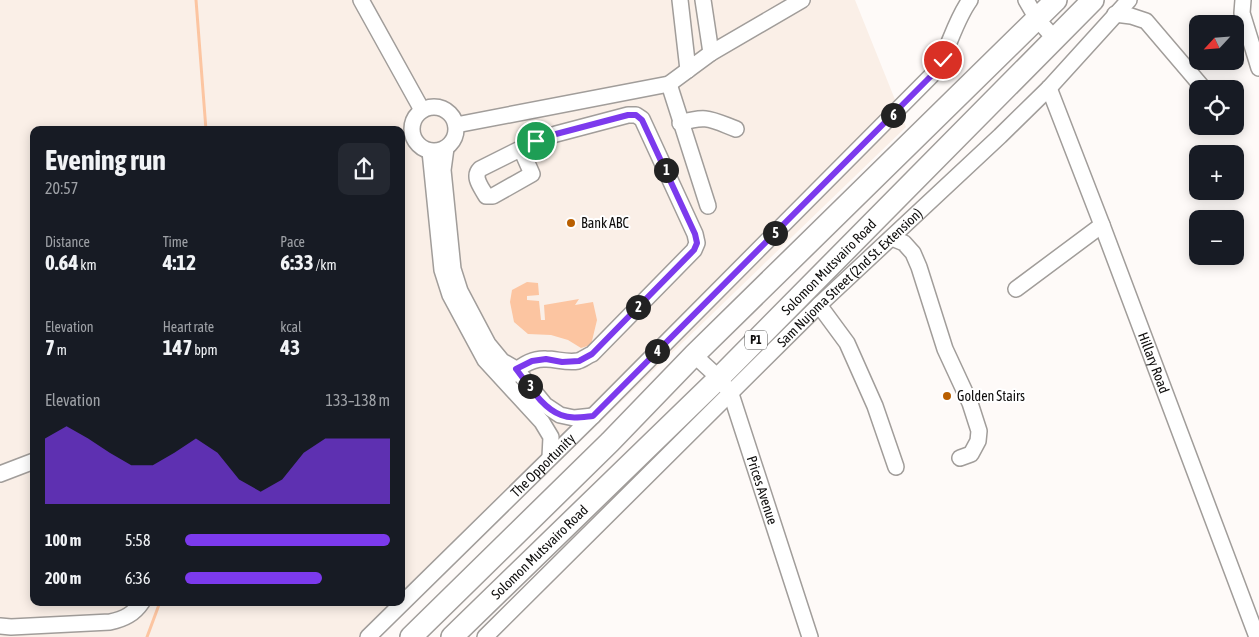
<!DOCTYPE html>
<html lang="en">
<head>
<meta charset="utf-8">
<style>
	:root { --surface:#171b24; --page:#242831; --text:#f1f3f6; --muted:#9ea1a6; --accent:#7c3aed }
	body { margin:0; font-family:"Asap Condensed",sans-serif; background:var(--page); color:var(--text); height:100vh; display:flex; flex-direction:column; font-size:19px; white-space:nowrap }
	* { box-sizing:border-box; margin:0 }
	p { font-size:16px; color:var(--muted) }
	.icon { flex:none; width:28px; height:28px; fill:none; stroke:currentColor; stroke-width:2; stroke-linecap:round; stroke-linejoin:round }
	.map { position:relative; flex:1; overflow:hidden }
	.side { position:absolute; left:30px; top:126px; width:375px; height:480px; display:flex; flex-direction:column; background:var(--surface); border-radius:10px; box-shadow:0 2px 12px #0003 }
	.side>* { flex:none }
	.needle { width:32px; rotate:244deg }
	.fabs { position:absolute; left:1189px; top:15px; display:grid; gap:10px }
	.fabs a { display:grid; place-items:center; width:55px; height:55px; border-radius:10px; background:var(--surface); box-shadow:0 2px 12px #0003; font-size:25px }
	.pin { position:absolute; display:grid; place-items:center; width:42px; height:42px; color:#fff; margin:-21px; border:2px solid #fff; border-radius:50%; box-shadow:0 1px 5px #0007 }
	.km { position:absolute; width:25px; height:25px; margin:-12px; border-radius:50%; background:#222; color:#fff; font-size:14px; line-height:25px; text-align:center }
	.round { display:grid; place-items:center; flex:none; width:52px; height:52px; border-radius:10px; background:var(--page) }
	.headline { display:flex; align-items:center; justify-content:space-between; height:85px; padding:0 15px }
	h1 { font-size:28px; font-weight:700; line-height:38px }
	.figures { display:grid; grid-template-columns:repeat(3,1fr); gap:8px; height:85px; padding:5px 15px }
	.figures div { display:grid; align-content:center }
	.figures b { font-size:21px; font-weight:700 }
	.figures small { font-size:14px; font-weight:400 }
	.figures p { font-size:14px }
	.chart { height:140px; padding:10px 15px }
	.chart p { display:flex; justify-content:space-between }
	.chart svg { width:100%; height:90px; margin-top:5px; fill:var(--accent); opacity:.7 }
	ul { padding:0 15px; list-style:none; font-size:16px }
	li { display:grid; grid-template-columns:80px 60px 1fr; align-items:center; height:38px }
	li i { height:12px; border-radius:6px; background:var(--accent) }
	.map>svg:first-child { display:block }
	.built { fill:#faefe7; fill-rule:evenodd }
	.water { fill:#fcc5a1 }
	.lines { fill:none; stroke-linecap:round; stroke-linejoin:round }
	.stream { stroke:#fcc5a1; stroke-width:3 }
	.minor-casing { stroke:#a19d9a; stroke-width:18 }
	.highway-casing { stroke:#a19d9a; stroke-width:24 }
	.minor { stroke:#fff; stroke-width:15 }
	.highway { stroke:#fff; stroke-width:21 }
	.route-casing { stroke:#fff; stroke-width:10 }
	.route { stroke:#7c3aed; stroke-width:6 }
	.poi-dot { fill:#b95f00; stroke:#fff; stroke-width:2 }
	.labels { text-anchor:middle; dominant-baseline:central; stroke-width:4; stroke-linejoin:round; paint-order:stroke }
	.shield { fill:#fff; stroke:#565655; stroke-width:1 }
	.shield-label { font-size:12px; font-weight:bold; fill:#0e0d0c }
	.poi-label { font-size:14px; fill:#0e0d0c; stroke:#fff; text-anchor:start }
	.street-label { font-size:14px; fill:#0e0d0c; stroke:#fff }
</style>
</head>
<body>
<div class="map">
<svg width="1259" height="637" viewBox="0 0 1259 637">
	<rect width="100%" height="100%" fill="#fefaf8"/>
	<path class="built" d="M0,0H855L906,127L377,637H0ZM34,130H401V602H34Z"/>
	<path class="water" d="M527,282L538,283L539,295L527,296V300L539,301L541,320H545L544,305L579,299L575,305L593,302L597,320L591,345L581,348L568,340L551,335L528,334L514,322L510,302L512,290Z"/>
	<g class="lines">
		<g class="stream">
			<path d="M196,0L206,130"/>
			<path d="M147,637L160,602"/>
		</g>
		<g class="minor-casing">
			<g id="minor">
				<path d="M361,0L422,110"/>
				<path d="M680,0L688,70"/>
				<path d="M703,0L711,53"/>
				<path d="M1026,0L1037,19L1055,39"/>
				<path d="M1243,0L1242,13L1259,68"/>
				<path d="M1115,14L1131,16L1146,21L1204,89"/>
				<path d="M669,84L708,206"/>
				<path id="s1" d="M1049,88L1102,225L1257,637"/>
				<circle cx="434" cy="129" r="22"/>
				<path d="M680,123C707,115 710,119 736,129"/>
				<path d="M456,125L669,84L711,53L802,0"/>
				<path d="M446,148L443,170L453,269L460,291L488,344L502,361L516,369L545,405L560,415L574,418L593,416"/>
				<path d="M430,151L442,270L450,295L485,360L542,422L551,437L550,457"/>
				<path d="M892,238L904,243L913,253L919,267L945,349L970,403L979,431L978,441L971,454L960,458"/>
				<path d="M1016,289L1102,225"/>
				<path d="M819,305L847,343L875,406L896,467"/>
				<path id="s2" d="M694,355L719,378L731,394L810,637"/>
				<path d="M506,381C516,369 529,358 546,359C557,359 566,363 578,361C582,360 587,356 592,354L694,250L697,243L695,234L642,119L636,115H628L556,134L536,141L480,169C472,177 482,188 486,196H493L532,174L521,149"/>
				<path d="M0,474L34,461"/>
				<path d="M0,626L11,627L110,622C124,619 134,614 142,602"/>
				<path id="s3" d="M368,637L593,416L934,73C949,50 954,22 970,0"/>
				<path id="s4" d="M485,637L819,305L1000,136L1049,88L1129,0"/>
			</g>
		</g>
		<g class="highway-casing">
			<g id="highway">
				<path d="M411,637L610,442L694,355L1056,0"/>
				<path id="s5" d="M452,637L719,378L1093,0"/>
			</g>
		</g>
		<use href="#minor" class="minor"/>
		<use href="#highway" class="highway"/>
	</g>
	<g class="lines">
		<g class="route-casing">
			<path id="route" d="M536,141L556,134L628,115H636L642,120L695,234L697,243L694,250L592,354L579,361L562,362L546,359L532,361L516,369C528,384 542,408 561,415C571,419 582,417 593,416L934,73L943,60"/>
		</g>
		<use href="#route" class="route"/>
	</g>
	<g class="poi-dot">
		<circle cx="571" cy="223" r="5"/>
		<circle cx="947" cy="396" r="5"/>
	</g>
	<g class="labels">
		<rect class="shield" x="745" y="330.5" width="22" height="19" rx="4"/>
		<g class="shield-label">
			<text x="756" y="340">P1</text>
		</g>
		<g class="poi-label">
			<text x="581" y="223">Bank ABC</text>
			<text x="957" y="396">Golden Stairs</text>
		</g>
		<g class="street-label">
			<text stroke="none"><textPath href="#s5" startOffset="528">Solomon Mutsvairo Road</textPath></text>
			<text stroke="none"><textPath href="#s4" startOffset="512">Sam Nujoma Street (2nd St. Extension)</textPath></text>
			<text stroke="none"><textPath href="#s1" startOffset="294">Hillary Road</textPath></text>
			<text stroke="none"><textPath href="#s3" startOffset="245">The Opportunity</textPath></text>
			<text stroke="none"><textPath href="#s2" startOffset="155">Prices Avenue</textPath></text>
			<text stroke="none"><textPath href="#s5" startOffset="122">Solomon Mutsvairo Road</textPath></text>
		</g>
	</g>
</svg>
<div class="fabs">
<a><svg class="needle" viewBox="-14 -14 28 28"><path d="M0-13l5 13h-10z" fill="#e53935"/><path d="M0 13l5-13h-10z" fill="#9ea1a6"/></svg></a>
<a><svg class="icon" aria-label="locate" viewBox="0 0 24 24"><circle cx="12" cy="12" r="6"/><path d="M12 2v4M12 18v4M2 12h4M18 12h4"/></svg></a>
<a>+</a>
<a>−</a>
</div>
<div class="pin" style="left:536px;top:141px;background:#1e9e55"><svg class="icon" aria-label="arrive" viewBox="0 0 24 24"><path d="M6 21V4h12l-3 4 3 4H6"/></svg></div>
<div class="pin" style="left:943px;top:60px;background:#d93025"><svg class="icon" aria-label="check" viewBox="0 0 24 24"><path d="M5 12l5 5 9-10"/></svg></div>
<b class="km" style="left:666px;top:170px">1</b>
<b class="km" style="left:638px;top:307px">2</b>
<b class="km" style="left:530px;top:386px">3</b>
<b class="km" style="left:657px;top:351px">4</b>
<b class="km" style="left:775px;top:233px">5</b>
<b class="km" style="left:893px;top:115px">6</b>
<section class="side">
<div class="headline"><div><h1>Evening run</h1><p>20:57</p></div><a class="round"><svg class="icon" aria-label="share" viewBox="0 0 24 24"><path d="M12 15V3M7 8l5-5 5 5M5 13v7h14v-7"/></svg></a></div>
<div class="figures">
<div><p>Distance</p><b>0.64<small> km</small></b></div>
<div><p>Time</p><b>4:12</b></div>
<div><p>Pace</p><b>6:33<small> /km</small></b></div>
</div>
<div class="figures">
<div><p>Elevation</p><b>7<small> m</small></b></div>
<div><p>Heart rate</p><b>147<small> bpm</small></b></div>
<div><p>kcal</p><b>43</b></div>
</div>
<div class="chart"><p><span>Elevation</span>133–138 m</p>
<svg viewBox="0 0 160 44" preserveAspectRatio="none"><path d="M0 44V12L10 6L20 12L30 19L40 25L50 25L60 19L70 12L80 19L90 32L100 38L110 32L120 19L130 12L140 12L150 12L160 12V44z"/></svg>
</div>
<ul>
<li><b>100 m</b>5:58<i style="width:100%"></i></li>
<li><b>200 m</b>6:36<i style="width:67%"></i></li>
</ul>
</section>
</div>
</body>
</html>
